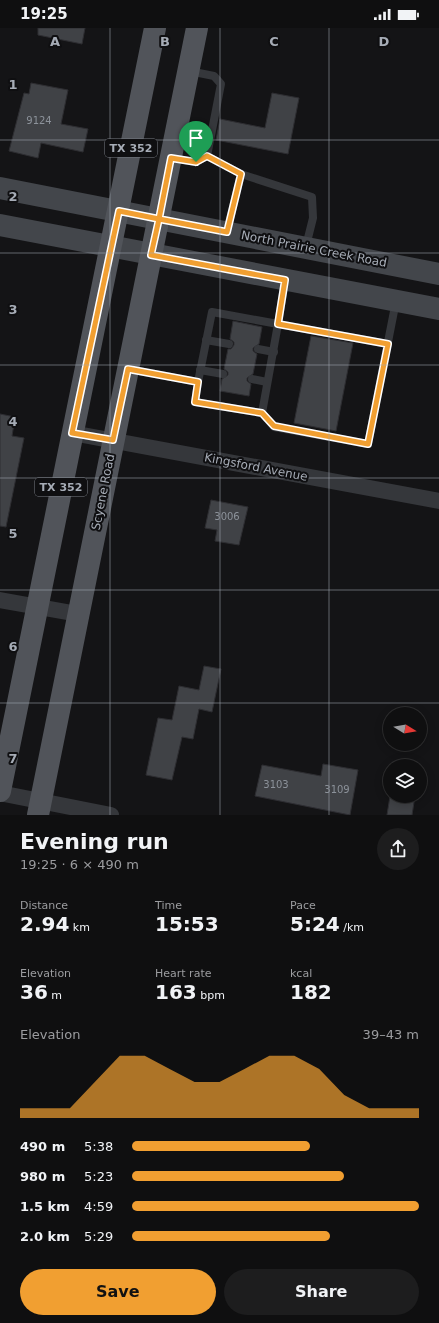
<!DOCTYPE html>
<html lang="en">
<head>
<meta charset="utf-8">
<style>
	:root { --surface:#0f0f10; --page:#1d1d1e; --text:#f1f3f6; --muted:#9b9c9f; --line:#2f2f30; --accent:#f19f31 }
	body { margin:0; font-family:"DejaVu Sans",sans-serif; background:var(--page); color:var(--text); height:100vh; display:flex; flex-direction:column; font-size:15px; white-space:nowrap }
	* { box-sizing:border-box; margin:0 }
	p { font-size:13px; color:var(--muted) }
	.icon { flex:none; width:22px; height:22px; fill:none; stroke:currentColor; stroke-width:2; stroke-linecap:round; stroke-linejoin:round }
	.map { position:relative; height:787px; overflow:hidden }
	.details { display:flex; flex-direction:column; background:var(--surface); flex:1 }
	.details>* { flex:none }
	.needle { width:26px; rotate:101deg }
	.controls { position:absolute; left:383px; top:679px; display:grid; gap:8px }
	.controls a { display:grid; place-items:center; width:44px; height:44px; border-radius:50%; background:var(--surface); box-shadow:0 2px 10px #0003,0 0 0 1px var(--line); font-size:20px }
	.pin { position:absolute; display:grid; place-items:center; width:34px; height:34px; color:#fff; margin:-41px -17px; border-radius:50% 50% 50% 0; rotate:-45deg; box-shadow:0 0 4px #0007 }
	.pin .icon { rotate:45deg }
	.round { display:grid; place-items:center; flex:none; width:42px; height:42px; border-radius:21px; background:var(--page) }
	.summary { display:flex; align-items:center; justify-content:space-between; height:68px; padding:0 20px }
	h1 { font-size:22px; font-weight:700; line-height:30px }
	.figures { display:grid; grid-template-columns:repeat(3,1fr); gap:6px; height:68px; padding:4px 20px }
	.figures div { display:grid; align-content:center }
	.figures b { font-size:20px; font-weight:700 }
	.figures small { font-size:11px; font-weight:400 }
	.figures p { font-size:11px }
	.chart { height:112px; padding:8px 20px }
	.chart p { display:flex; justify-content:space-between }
	.chart svg { width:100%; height:72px; margin-top:4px; fill:var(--accent); opacity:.7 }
	.primary-button { display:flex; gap:8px; margin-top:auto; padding:8px 20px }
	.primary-button a { flex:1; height:46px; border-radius:24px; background:var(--accent); color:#111; font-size:16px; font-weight:700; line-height:46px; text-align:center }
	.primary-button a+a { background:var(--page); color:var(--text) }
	ul { padding:0 20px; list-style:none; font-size:13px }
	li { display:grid; grid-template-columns:64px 48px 1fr; align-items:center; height:30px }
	li i { height:10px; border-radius:5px; background:var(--accent) }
	.status { display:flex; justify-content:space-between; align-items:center; height:28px; padding:0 20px; background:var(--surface); direction:ltr }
	.status svg { height:11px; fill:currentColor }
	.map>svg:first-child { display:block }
	.building { fill:#404246; stroke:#2e2e32 }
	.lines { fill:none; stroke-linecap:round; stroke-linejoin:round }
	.service { stroke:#35373b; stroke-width:8 }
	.minor { stroke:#35373b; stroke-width:16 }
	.secondary { stroke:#43464b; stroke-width:22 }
	.primary { stroke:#51545a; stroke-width:22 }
	.route-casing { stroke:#fff; stroke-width:8 }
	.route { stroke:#f19f31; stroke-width:5 }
	.grid { fill:none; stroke:#a6acb6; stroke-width:1; stroke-opacity:0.55 }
	.labels { text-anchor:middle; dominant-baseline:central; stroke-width:4; stroke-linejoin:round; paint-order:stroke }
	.number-label { font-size:10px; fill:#8c929a }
	.shield { fill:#0f0f11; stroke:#797d84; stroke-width:1 }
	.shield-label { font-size:11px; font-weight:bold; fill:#a6acb6 }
	.street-label { font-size:12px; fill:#a6acb6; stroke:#0f0f11 }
	.grid-label { font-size:13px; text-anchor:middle; font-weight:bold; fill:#a6acb6; stroke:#0f0f11; stroke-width:4; stroke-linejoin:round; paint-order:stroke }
</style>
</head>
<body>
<div class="status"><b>19:25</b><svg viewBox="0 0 49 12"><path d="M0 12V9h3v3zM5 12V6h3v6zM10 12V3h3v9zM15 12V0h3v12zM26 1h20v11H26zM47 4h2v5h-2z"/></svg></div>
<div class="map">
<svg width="439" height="787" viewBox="0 0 439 787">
	<rect width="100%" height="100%" fill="#141416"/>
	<g class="building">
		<path d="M38,0H85L82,16L38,7Z"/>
		<path d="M31,55L68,62L61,96L88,101L83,124L41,115L38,130L9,123L24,65L29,66Z"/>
		<path d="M272,65L299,70L288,126L216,112L220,91L265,100Z"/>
		<path d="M233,293L262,299L259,316L253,320V323L257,326L253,346L247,350V353L251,356L249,368L220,363L222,351L228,347V344L224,341L228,321H231L234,317V314L230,311Z"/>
		<path d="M311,308L353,315L336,403L294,395Z"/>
		<path d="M0,386L15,389L12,408L24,410L6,499L0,498Z"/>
		<path d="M211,472L248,479L239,517L215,513L217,502L205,500Z"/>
		<path d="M204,638L221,641L212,684L199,681L193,711L182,709L172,752L146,747L158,690L172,692L179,658L199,662Z"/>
		<path d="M323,736L358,742L350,787L255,768L262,737L321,748Z"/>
		<path d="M390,768H415L412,787H387Z"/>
	</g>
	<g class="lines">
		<g class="service">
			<path d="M207,128L241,146L312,169L313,190L306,218"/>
			<path d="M171,130L196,134L207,128L221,56L214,48L189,43"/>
			<path d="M227,203L241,146"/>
			<path d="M206,312L229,316"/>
			<path d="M258,321L274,324"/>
			<path d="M128,341L198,354L212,284L278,296L285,253"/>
			<path d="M200,342L223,346"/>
			<path d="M252,351L267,354"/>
			<path d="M198,354L195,374L262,385L278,296L388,316"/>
			<path d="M262,385L274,399L368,416L396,273"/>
		</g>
		<g class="minor">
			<path d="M72,405L439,473"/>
			<path d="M0,572L78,586"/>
			<path d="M0,765L111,787"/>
		</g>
		<g class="secondary">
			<path d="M0,160L439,246"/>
			<path d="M0,197L439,281"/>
		</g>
		<g class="primary">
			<path d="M0,763L155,0"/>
			<path d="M38,787L197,0"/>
		</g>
	</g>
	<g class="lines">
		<g class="route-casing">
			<path id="route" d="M196,134L171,130L159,191L119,183L72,405L113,412L128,341L198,354L195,374L262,385L274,398L368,416L388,316L278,296L285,252L151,227L159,191L227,204L241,146L207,128L196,134"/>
		</g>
		<use href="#route" class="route"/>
	</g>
	<path class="grid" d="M110,0V787M220,0V787M329,0V787M0,112H439M0,225H439M0,337H439M0,450H439M0,562H439M0,675H439"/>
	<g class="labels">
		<g class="number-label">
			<text x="39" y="92">9124</text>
			<text x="227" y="488">3006</text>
			<text x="276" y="756">3103</text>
			<text x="337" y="761">3109</text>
		</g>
		<g class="shield">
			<rect x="105" y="111" width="52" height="18" rx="3"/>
			<rect x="35" y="450" width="52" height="18" rx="3"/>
		</g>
		<g class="shield-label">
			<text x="131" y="120">TX 352</text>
			<text x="61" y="459">TX 352</text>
		</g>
		<g class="street-label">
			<text transform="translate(314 221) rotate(11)">North Prairie Creek Road</text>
			<text transform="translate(256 439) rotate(11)">Kingsford Avenue</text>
			<text transform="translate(103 464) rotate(-79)">Scyene Road</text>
		</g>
	</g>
	<g class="grid-label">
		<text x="55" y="18">A</text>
		<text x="165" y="18">B</text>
		<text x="274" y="18">C</text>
		<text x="384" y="18">D</text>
		<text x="13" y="61">1</text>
		<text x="13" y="173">2</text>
		<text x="13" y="286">3</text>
		<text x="13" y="398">4</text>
		<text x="13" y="510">5</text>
		<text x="13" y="623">6</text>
		<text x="13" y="735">7</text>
	</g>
</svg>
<div class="controls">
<a><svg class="needle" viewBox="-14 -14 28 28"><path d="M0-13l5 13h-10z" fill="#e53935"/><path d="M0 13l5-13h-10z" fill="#9b9c9f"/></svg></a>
<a><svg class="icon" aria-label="layers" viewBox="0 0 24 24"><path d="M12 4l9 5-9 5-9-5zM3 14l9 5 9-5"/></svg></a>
</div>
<div class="pin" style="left:196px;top:134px;background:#1e9e55"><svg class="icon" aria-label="arrive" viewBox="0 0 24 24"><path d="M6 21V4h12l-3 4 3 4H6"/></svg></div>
</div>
<section class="details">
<div class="summary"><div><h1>Evening run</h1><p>19:25 · 6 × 490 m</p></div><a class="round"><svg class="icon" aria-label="share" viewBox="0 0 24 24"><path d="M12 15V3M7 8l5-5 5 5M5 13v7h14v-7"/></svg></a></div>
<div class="figures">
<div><p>Distance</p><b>2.94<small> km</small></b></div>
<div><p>Time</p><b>15:53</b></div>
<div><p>Pace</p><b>5:24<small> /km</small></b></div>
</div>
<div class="figures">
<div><p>Elevation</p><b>36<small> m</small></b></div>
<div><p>Heart rate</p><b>163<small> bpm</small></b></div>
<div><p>kcal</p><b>182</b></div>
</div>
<div class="chart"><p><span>Elevation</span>39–43 m</p>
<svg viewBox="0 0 160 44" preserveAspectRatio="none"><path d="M0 44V38L10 38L20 38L30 22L40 6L50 6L60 14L70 22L80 22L90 14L100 6L110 6L120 14L130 30L140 38L150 38L160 38V44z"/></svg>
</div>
<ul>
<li><b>490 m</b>5:38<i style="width:62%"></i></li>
<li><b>980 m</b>5:23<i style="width:74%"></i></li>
<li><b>1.5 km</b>4:59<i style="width:100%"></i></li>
<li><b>2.0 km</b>5:29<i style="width:69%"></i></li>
</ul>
<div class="primary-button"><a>Save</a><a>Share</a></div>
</section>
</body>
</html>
